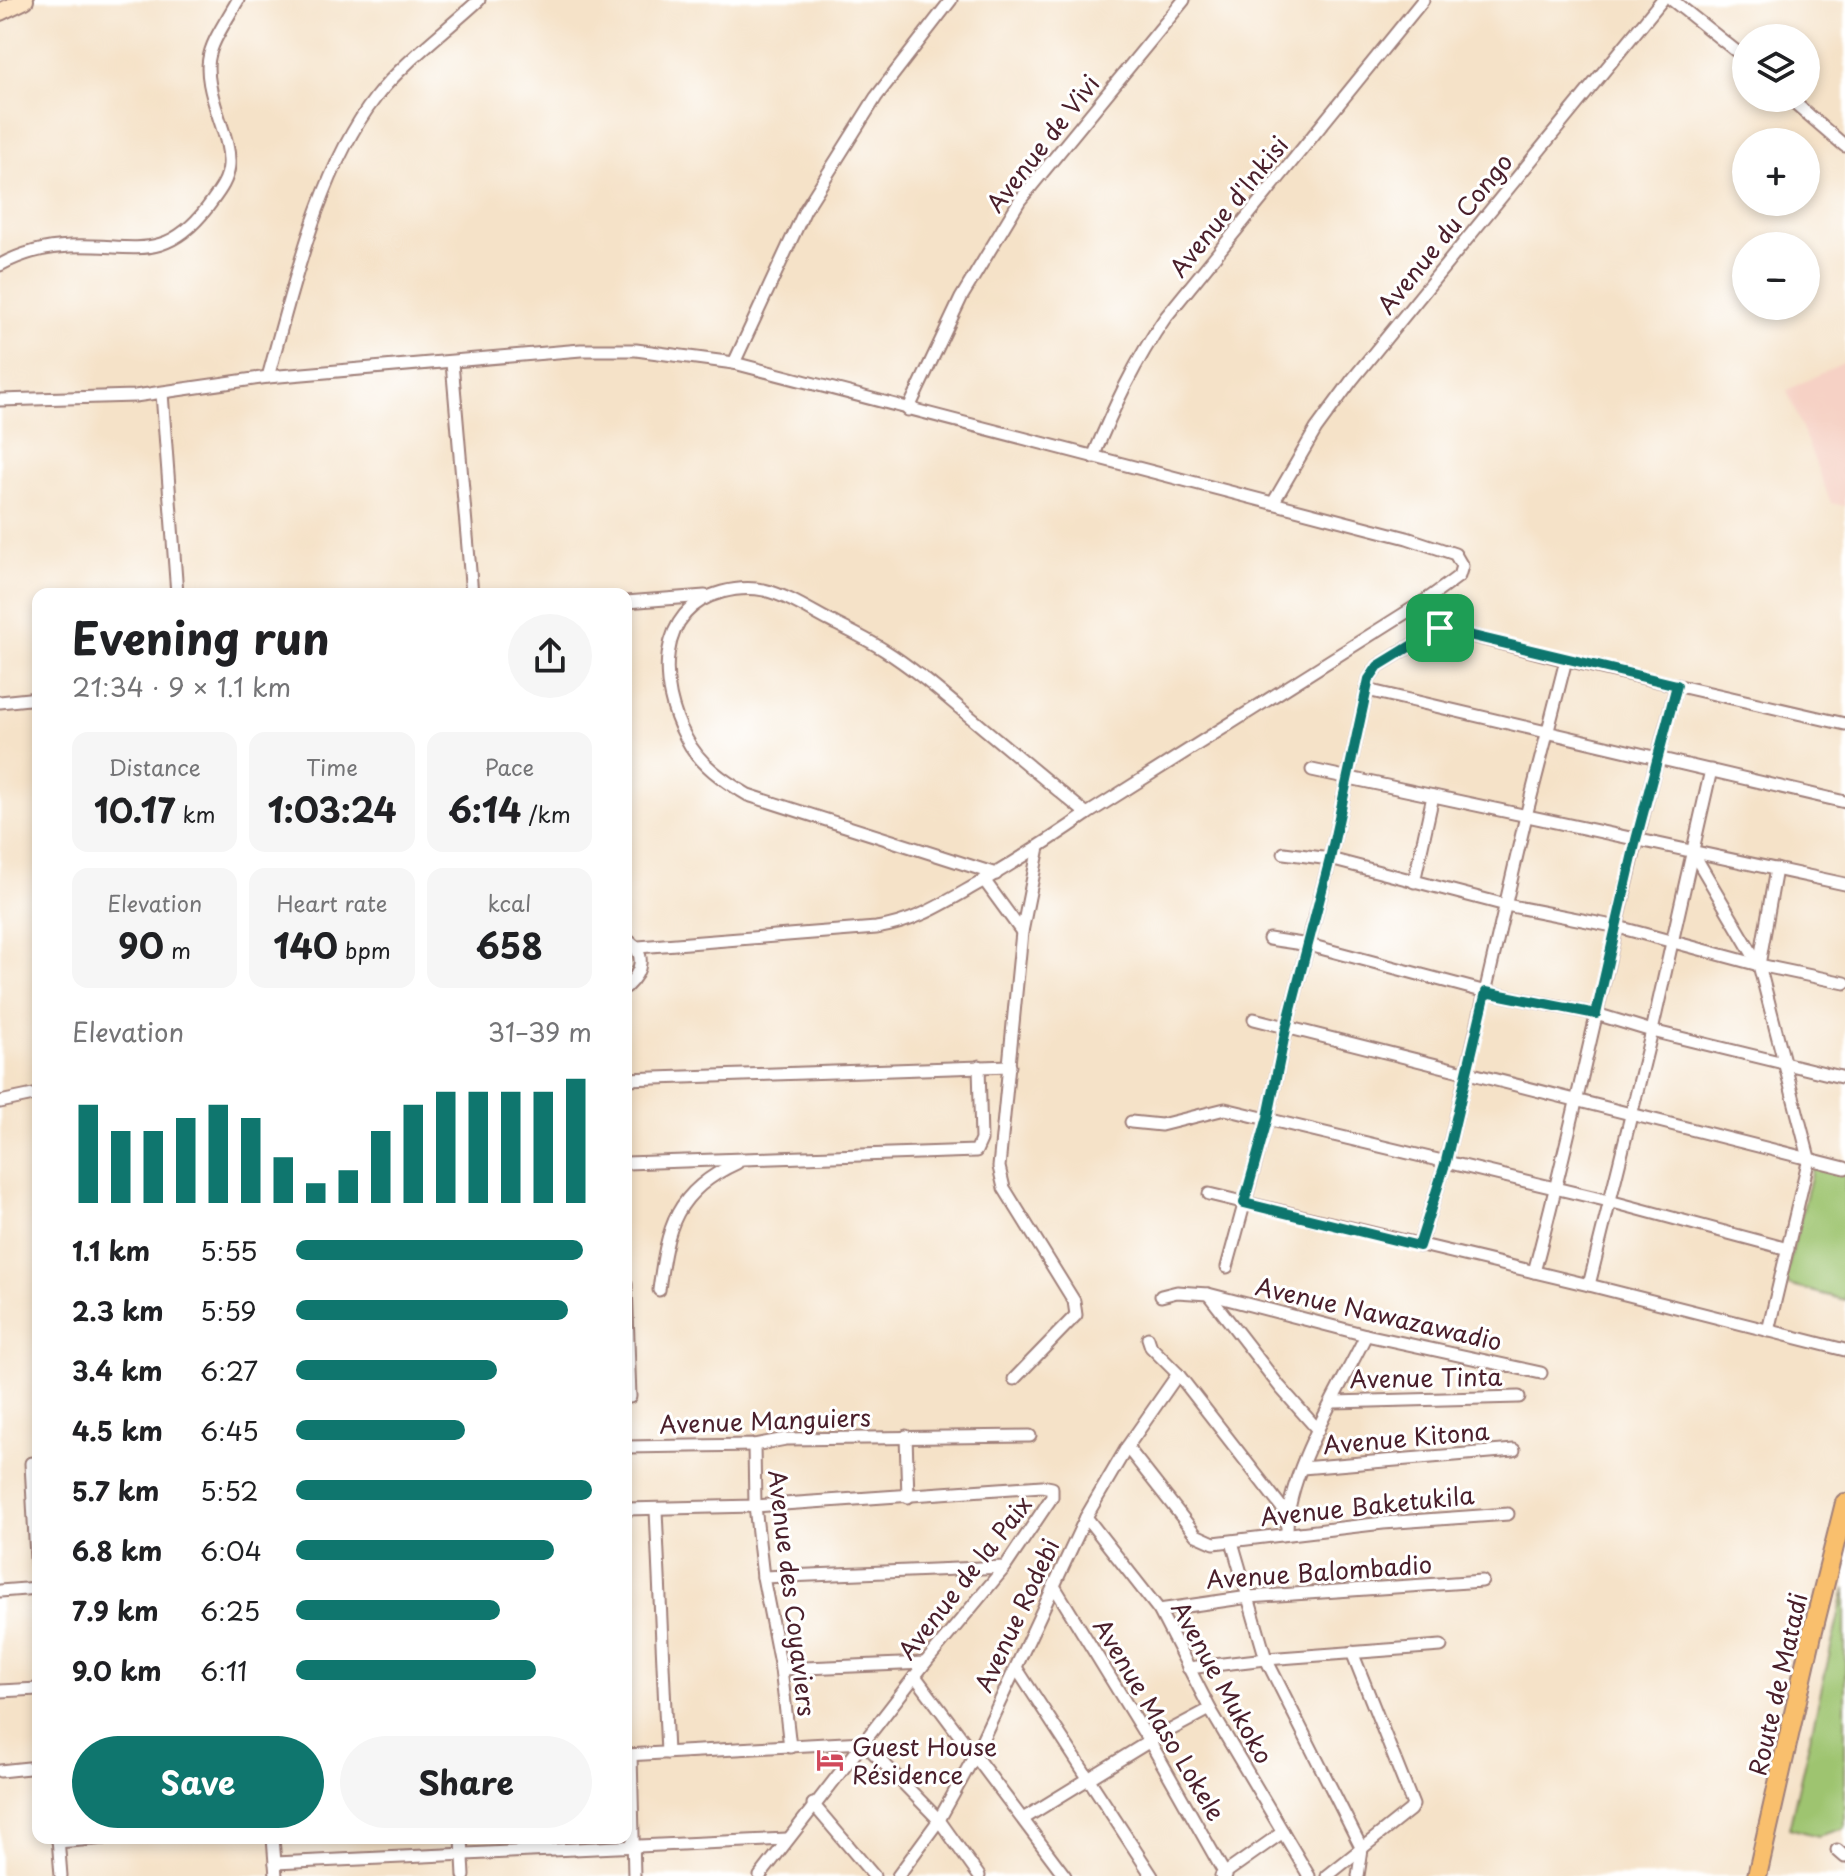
<!DOCTYPE html>
<html lang="en">
<head>
<meta charset="utf-8">
<style>
	:root { --surface:#fff; --page:#f6f6f6; --text:#202124; --muted:#757577; --accent:#0f766e }
	body { margin:0; font-family:"Playpen Sans",sans-serif; background:var(--page); color:var(--text); height:100vh; display:flex; flex-direction:column; font-size:30px; white-space:nowrap }
	* { box-sizing:border-box; margin:0 }
	p { font-size:26px; color:var(--muted) }
	.icon { flex:none; width:44px; height:44px; fill:none; stroke:currentColor; stroke-width:2; stroke-linecap:round; stroke-linejoin:round }
	.map { position:relative; flex:1; overflow:hidden }
	.sheet { position:absolute; left:32px; top:588px; width:600px; height:1256px; display:flex; flex-direction:column; background:var(--surface); border-radius:16px; box-shadow:0 4px 12px #0003 }
	.sheet>* { flex:none }
	.fabs { position:absolute; left:1732px; top:24px; display:grid; gap:16px }
	.fabs a { display:grid; place-items:center; width:88px; height:88px; border-radius:50%; background:var(--surface); box-shadow:0 4px 12px #0003; font-size:40px }
	.pin { position:absolute; display:grid; place-items:center; width:68px; height:68px; color:#fff; margin:-34px; border-radius:16px; box-shadow:0 4px 12px #0006 }
	.round { display:grid; place-items:center; flex:none; width:84px; height:84px; border-radius:42px; background:var(--page) }
	.head { display:flex; align-items:center; justify-content:space-between; height:136px; padding:0 40px }
	h1 { font-size:44px; font-weight:700; line-height:60px }
	.stats { display:grid; grid-template-columns:repeat(3,1fr); gap:12px; height:136px; padding:8px 40px }
	.stats div { display:grid; align-content:center; border-radius:16px; background:var(--page); text-align:center }
	.stats b { font-size:34px; font-weight:700 }
	.stats small { font-size:22px; font-weight:400 }
	.stats p { font-size:22px }
	.chart { height:224px; padding:16px 40px }
	.chart p { display:flex; justify-content:space-between }
	.chart svg { width:100%; height:144px; margin-top:8px; stroke:var(--accent); stroke-width:6 }
	.cta { display:flex; gap:16px; margin-top:auto; padding:16px 40px }
	.cta a { flex:1; height:92px; border-radius:48px; background:var(--accent); color:#fff; font-size:32px; font-weight:700; line-height:92px; text-align:center }
	.cta a+a { background:var(--page); color:var(--text) }
	ul { padding:0 40px; list-style:none; font-size:26px }
	li { display:grid; grid-template-columns:128px 96px 1fr; align-items:center; height:60px }
	li i { height:20px; border-radius:10px; background:var(--accent) }
	.map>svg:first-child { display:block }
	.built { fill:#f6d1c5 }
	.green { fill:#9ec46f; stroke:#74724d; stroke-width:2 }
	.lines { fill:none; stroke-linecap:round; stroke-linejoin:round }
	.street-casing { stroke:#a0807a; stroke-width:15 }
	.secondary-casing { stroke:#a0807a; stroke-width:20 }
	.primary-casing { stroke:#a0807a; stroke-width:22 }
	.street { stroke:#fff; stroke-width:11 }
	.secondary { stroke:#fde5c5; stroke-width:16 }
	.primary { stroke:#f9bf6d; stroke-width:18 }
	.route-casing { stroke:#fff; stroke-width:16 }
	.route { stroke:#0f766e; stroke-width:10 }
	.labels { text-anchor:middle; dominant-baseline:central; stroke-width:6; stroke-linejoin:round; paint-order:stroke }
	.street-label { font-size:24px; fill:#4a1f2b; stroke:#fff }
	.poi-label { font-size:24px; fill:#4a1f2b; stroke:#fff; text-anchor:start }
</style>
</head>
<body>
<div class="map">
<svg width="1845" height="1876" viewBox="0 0 1845 1876">
	<rect width="100%" height="100%" fill="#fff"/>
	<filter id="ink" filterUnits="userSpaceOnUse"><feTurbulence type="fractalNoise" baseFrequency=".0125" numOctaves="2"/><feDisplacementMap in="SourceGraphic" scale="16" xChannelSelector="R" yChannelSelector="G"/><feConvolveMatrix kernelMatrix="1 2 1 2 8 2 1 2 1" color-interpolation-filters="sRGB"/></filter>
	<filter id="wash" filterUnits="userSpaceOnUse"><feTurbulence type="fractalNoise" baseFrequency=".006" numOctaves="4" result="noise"/><feDisplacementMap in="SourceGraphic" scale="32" xChannelSelector="R" yChannelSelector="G"/><feGaussianBlur stdDeviation="1.8" result="paint"/><feColorMatrix in="noise" values="0 0 0 0 0 0 0 0 0 0 0 0 0 0 0 0 0 1.4 0 .05"/><feComposite in="paint" operator="in"/></filter>
	<g filter="url(#wash)">
		<rect width="100%" height="100%" fill="#f5e2c8"/>
		<path class="built" d="M1845,362V506L1831,503L1787,390Z"/>
		<g class="green">
			<path d="M1814,1165L1845,1173V1300L1784,1284Z"/>
			<path d="M1845,1588V1828L1818,1836L1789,1828Z"/>
		</g>
	</g>
	<g filter="url(#ink)">
		<g class="lines">
			<g class="street-casing">
				<g id="street">
					<path d="M1672,0L1746,59"/>
					<path d="M1789,98L1845,146"/>
					<path d="M0,265C22,253 45,247 70,246C130,243 163,265 207,208C217,194 228,182 229,165C230,149 224,133 219,118C199,57 207,53 238,0"/>
					<path d="M452,363L472,594"/>
					<path d="M734,363L805,210L876,97L951,0"/>
					<path d="M268,377C293,288 319,170 376,97C401,64 448,29 479,0"/>
					<path d="M162,393L177,594"/>
					<path d="M0,400L135,396L268,377L581,350H636L734,363L1407,538L1455,554L1462,566L1459,576L1429,598L1087,814C1053,838 1018,860 983,881C947,901 917,922 876,928L626,948"/>
					<path d="M908,410L961,298L1020,200L1184,0"/>
					<path d="M1093,457C1113,409 1135,361 1165,318L1423,0"/>
					<path d="M1273,503L1316,429L1352,380L1662,0"/>
					<path d="M626,602L705,596"/>
					<path d="M1440,628L1566,660L1845,724"/>
					<path d="M1367,690L1845,802"/>
					<path d="M0,702L38,698"/>
					<path d="M1312,770L1845,884"/>
					<path d="M1692,851L1759,965L1809,1158L1768,1331"/>
					<path d="M1284,853L1330,859L1506,905L1618,927L1759,965L1845,983"/>
					<path d="M996,874L748,795C724,781 699,764 686,738C658,687 655,610 722,592C737,588 749,587 764,590C788,596 809,610 830,621C848,630 867,639 884,650C916,670 945,696 975,721C1012,752 1049,783 1087,814"/>
					<path d="M984,880L1022,932"/>
					<path d="M1414,882L1433,796"/>
					<path d="M626,939C647,953 643,971 626,987"/>
					<path d="M1269,939L1309,945L1486,992L1596,1014L1652,1031L1845,1078"/>
					<path d="M1759,965L1776,869"/>
					<path d="M1254,1019L1845,1168"/>
					<path d="M626,1079L1010,1066"/>
					<path d="M0,1102L38,1094"/>
					<path d="M1131,1122L1161,1125L1225,1109L1609,1201L1788,1249"/>
					<path d="M626,1163L976,1151L981,1140L979,1066"/>
					<path d="M1209,1194L1589,1285L1845,1350"/>
					<path d="M1419,1246L1446,1161L1526,816L1566,660"/>
					<path d="M1227,1267L1268,1117L1286,1029L1330,859L1369,679L1378,666L1440,628L1429,598"/>
					<path d="M1534,1272C1586,1077 1623,879 1677,685"/>
					<path d="M626,1284L630,1397H626"/>
					<path d="M1589,1285L1652,1031L1711,770"/>
					<path d="M659,1290C667,1227 675,1191 737,1163"/>
					<path d="M1208,1294L1280,1387L1318,1430"/>
					<path d="M1161,1296L1177,1292L1208,1294L1366,1335L1541,1373"/>
					<path d="M1148,1338L1151,1347L1178,1374L1286,1513"/>
					<path d="M1014,1379L1076,1315L1074,1301L1004,1188L999,1167L1022,932L1039,847"/>
					<path d="M1334,1402L1519,1397"/>
					<path d="M906,1436L908,1497"/>
					<path d="M754,1445L755,1506L763,1577L781,1669L790,1747"/>
					<path d="M626,1447L754,1445L786,1439L1030,1436"/>
					<path d="M1127,1447L1196,1535L1214,1543L1383,1523L1508,1514"/>
					<path d="M31,1463L38,1596"/>
					<path d="M1302,1468L1514,1450"/>
					<path d="M626,1509L755,1506L1042,1486L1052,1488V1497L1005,1567L925,1663L760,1876"/>
					<path d="M656,1510L667,1753"/>
					<path d="M1086,1517L1159,1610L1210,1709L1309,1876"/>
					<path d="M1287,1534C1285,1475 1340,1389 1366,1335"/>
					<path d="M1232,1542L1266,1659L1362,1849L1358,1876"/>
					<path d="M763,1577L1005,1567"/>
					<path d="M1054,1586L1154,1749L1226,1876"/>
					<path d="M0,1591L38,1588"/>
					<path d="M1159,1610L1249,1597L1482,1581"/>
					<path d="M1188,1668L1266,1659L1441,1646"/>
					<path d="M781,1669L925,1663"/>
					<path d="M1017,1669L1152,1876"/>
					<path d="M915,1676L1065,1876"/>
					<path d="M0,1691L38,1689"/>
					<path d="M626,1755L863,1742L939,1820L979,1876"/>
					<path d="M631,1755L634,1876"/>
					<path d="M0,1771L38,1767"/>
					<path d="M813,1804L874,1876"/>
					<path d="M1023,1819L1150,1741L1210,1709"/>
					<path d="M58,1838L61,1876"/>
					<path d="M273,1838L276,1876"/>
					<path d="M462,1838L464,1876"/>
					<path d="M58,1842L105,1838"/>
					<path d="M1837,1850L1845,1857"/>
					<path d="M275,1863L787,1839"/>
					<path d="M898,1876L939,1820L974,1757L1086,1517L1127,1447L1178,1374"/>
					<path d="M1221,1876L1283,1832"/>
					<path d="M1327,1876L1410,1810L1413,1805L1352,1652"/>
				</g>
			</g>
			<g class="secondary-casing">
				<path id="secondary" d="M0,12L25,0"/>
			</g>
			<g class="primary-casing">
				<path id="primary" d="M1757,1876L1812,1634L1845,1503"/>
			</g>
			<use href="#street" class="street"/>
			<use href="#secondary" class="secondary"/>
			<use href="#primary" class="primary"/>
		</g>
	</g>
	<g class="lines" filter="url(#ink)">
		<g class="route-casing">
			<path id="route" d="M1440,628L1677,685L1636,840L1596,1014L1486,992L1446,1161L1419,1246L1244,1203L1268,1117L1286,1029L1330,859L1369,679L1378,666Z"/>
		</g>
		<use href="#route" class="route"/>
	</g>
	<defs>
		<g id="hotel-bare" transform="scale(2.16)"><path d="M-6-4.5h1.5V1H6V5H4.5V3h-9V5H-6ZM-4 0a1.8 1.8 0 1 1 3.6 0ZM.5 0V-2.5h3Q6-2.5 6 0Z" fill="#d1495b" stroke="#fff" stroke-width="2.5" paint-order="stroke"/></g>
	</defs>
	<g fill-rule="evenodd">
		<use href="#hotel-bare" x="830" y="1760"/>
	</g>
	<g class="labels">
		<g class="street-label">
			<text transform="translate(1042 143) rotate(-52)">Avenue de Vivi</text>
			<text transform="translate(1228 206) rotate(-51)">Avenue d'Inkisi</text>
			<text transform="translate(1444 233) rotate(-51)">Avenue du Congo</text>
			<text transform="translate(1379 1313) rotate(13)">Avenue Nawazawadio</text>
			<text transform="translate(1426 1377) rotate(-1)">Avenue Tinta</text>
			<text transform="translate(765 1420) rotate(-2)">Avenue Manguiers</text>
			<text transform="translate(1406 1437) rotate(-5)">Avenue Kitona</text>
			<text transform="translate(1367 1505) rotate(-6)">Avenue Baketukila</text>
			<text transform="translate(1319 1571) rotate(-4)">Avenue Balombadio</text>
			<text transform="translate(964 1577) rotate(-52)">Avenue de la Paix</text>
			<text transform="translate(793 1593) rotate(83)">Avenue des Coyaviers</text>
			<text transform="translate(1016 1615) rotate(-65)">Avenue Rodebi</text>
			<text transform="translate(1223 1682) rotate(61)">Avenue Mukoko</text>
			<text transform="translate(1777 1684) rotate(-77)">Route de Matadi</text>
			<text transform="translate(1160 1719) rotate(59)">Avenue Maso Lokele</text>
		</g>
		<g class="poi-label">
			<text x="852" y="1746">Guest House<tspan x="852" dy="28">Résidence</tspan></text>
		</g>
	</g>
</svg>
<div class="fabs">
<a><svg class="icon" aria-label="layers" viewBox="0 0 24 24"><path d="M12 4l9 5-9 5-9-5zM3 14l9 5 9-5"/></svg></a>
<a>+</a>
<a>−</a>
</div>
<div class="pin" style="left:1440px;top:628px;background:#1e9e55"><svg class="icon" aria-label="arrive" viewBox="0 0 24 24"><path d="M6 21V4h12l-3 4 3 4H6"/></svg></div>
<section class="sheet">
<div class="head"><div><h1>Evening run</h1><p>21:34 · 9 × 1.1 km</p></div><a class="round"><svg class="icon" aria-label="share" viewBox="0 0 24 24"><path d="M12 15V3M7 8l5-5 5 5M5 13v7h14v-7"/></svg></a></div>
<div class="stats">
<div><p>Distance</p><b>10.17<small> km</small></b></div>
<div><p>Time</p><b>1:03:24</b></div>
<div><p>Pace</p><b>6:14<small> /km</small></b></div>
</div>
<div class="stats">
<div><p>Elevation</p><b>90<small> m</small></b></div>
<div><p>Heart rate</p><b>140<small> bpm</small></b></div>
<div><p>kcal</p><b>658</b></div>
</div>
<div class="chart"><p><span>Elevation</span>31–39 m</p>
<svg viewBox="0 0 160 44" preserveAspectRatio="none"><path d="M5 44V14M15 44V22M25 44V22M35 44V18M45 44V14M55 44V18M65 44V30M75 44V38M85 44V34M95 44V22M105 44V14M115 44V10M125 44V10M135 44V10M145 44V10M155 44V6"/></svg>
</div>
<ul>
<li><b>1.1 km</b>5:55<i style="width:97%"></i></li>
<li><b>2.3 km</b>5:59<i style="width:92%"></i></li>
<li><b>3.4 km</b>6:27<i style="width:68%"></i></li>
<li><b>4.5 km</b>6:45<i style="width:57%"></i></li>
<li><b>5.7 km</b>5:52<i style="width:100%"></i></li>
<li><b>6.8 km</b>6:04<i style="width:87%"></i></li>
<li><b>7.9 km</b>6:25<i style="width:69%"></i></li>
<li><b>9.0 km</b>6:11<i style="width:81%"></i></li>
</ul>
<div class="cta"><a>Save</a><a>Share</a></div>
</section>
</div>
</body>
</html>
